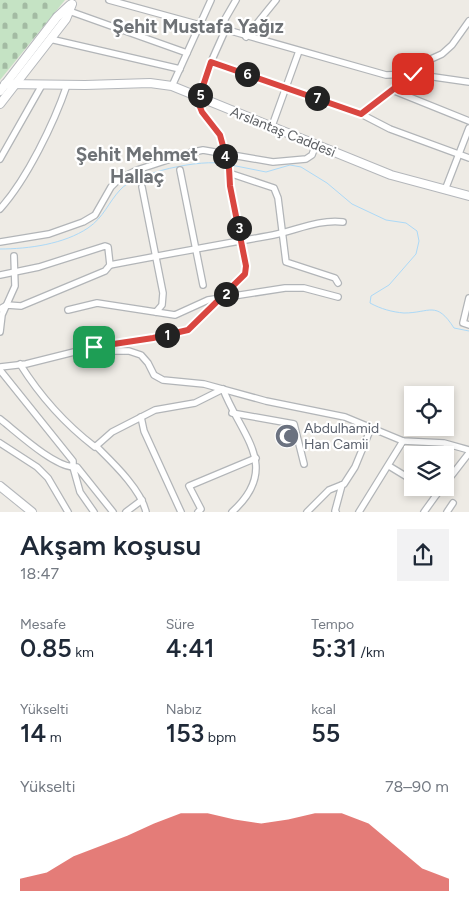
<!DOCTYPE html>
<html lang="tr">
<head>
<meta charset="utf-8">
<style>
	:root { --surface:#fff; --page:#f2f2f3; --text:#1f2937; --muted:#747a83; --accent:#d94640 }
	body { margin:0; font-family:Figtree,sans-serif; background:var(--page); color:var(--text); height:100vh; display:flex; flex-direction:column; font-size:19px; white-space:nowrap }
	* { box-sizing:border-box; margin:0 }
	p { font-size:16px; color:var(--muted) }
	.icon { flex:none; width:28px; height:28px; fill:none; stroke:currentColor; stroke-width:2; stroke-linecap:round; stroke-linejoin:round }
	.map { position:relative; height:512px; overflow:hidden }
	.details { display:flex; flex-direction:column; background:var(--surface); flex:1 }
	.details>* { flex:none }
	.fabs { position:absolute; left:404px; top:386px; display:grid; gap:10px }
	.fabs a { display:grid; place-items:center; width:50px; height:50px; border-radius:0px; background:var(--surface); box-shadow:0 2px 8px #0003; font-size:25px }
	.pin { position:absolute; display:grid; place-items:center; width:42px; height:42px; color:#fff; margin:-21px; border-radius:10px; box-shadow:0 2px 8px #0006 }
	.km { position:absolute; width:25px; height:25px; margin:-12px; border-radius:50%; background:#222; color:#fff; font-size:14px; line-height:25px; text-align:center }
	.round { display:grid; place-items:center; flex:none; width:52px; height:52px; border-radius:0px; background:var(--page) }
	.headline { display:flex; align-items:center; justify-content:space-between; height:85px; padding:0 20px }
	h1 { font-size:28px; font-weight:600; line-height:38px }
	.stats { display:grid; grid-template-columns:repeat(3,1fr); gap:8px; height:85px; padding:5px 20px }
	.stats div { display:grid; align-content:center }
	.stats b { font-size:25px; font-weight:600 }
	.stats small { font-size:14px; font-weight:400 }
	.stats p { font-size:14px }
	.chart { height:140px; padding:10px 20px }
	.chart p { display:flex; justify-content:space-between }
	.chart svg { width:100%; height:90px; margin-top:5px; fill:var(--accent); opacity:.7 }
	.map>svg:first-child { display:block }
	.cemetery { fill:url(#cemetery-stones) }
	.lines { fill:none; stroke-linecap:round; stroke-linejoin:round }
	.stream { stroke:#acd9f7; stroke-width:1 }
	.street-casing { stroke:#b2b5b8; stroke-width:8 }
	.secondary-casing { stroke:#b4b7bb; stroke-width:10 }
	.street { stroke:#fff; stroke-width:5.5 }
	.secondary { stroke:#fff; stroke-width:8 }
	.route-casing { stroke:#fff; stroke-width:10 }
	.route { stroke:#d94640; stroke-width:6 }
	.labels { text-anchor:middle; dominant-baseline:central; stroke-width:4.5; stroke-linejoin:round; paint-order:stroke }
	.street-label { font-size:14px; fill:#5d6064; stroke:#fff }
	.worship-label { font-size:14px; fill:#5b616d; stroke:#fff; text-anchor:start }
	.district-label { font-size:19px; font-weight:bold; fill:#6e7276; stroke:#fff }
</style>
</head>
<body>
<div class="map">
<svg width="469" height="512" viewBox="0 0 469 512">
	<defs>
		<pattern id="cemetery-stones" width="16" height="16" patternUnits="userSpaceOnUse" patternTransform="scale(1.25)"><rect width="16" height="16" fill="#c5e3c4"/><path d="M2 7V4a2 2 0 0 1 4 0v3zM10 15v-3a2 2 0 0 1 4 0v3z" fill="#a3bba3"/></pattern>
	</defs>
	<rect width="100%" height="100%" fill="#eeebe5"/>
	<path class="cemetery" d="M0,0H65L0,80Z"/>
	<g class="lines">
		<g class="stream">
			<path d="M231,165L266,172L290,165L301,167L327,183L352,204L386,220L406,223L417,231L419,241L416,254L389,285L371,296L370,303C381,309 392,312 404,313C430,313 436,300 454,328L469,331"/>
			<path d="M0,249C29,249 64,244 88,228C104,217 108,203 120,190C134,173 203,158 225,164"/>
		</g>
		<g class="street-casing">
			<g id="street">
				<path d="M109,0L200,25L224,29L386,75L413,74L469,82"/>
				<path d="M69,11L187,53"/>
				<path d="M246,37L276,0"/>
				<path d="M50,39L180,69"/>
				<path d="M211,62L361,114L390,129L469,158"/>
				<path d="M172,86L211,0"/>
				<path d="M392,90L469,121"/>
				<path d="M199,98L211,62L224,33L225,19L236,0"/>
				<path d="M361,114L431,59L442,54L452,45L469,21"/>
				<path d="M272,126L299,51"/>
				<path d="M0,159L42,85"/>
				<path d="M180,170L203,285"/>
				<path d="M229,173L274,188L278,198L286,262L335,278L338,283"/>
				<path d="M142,187L163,293L162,305L156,312"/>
				<path d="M445,190L469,128"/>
				<path d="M0,209C27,179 54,123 67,85"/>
				<path d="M0,242L49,234L83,222L95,215L111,187L119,179L137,170L189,153L203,150L273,162L306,159L312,155L316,144"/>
				<path d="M110,265C163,255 216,245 268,236C294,232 316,219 343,222"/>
				<path d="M0,275L39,267L105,246L108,247L110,265L105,271L21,306L7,305L0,309"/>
				<path d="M469,298L463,323L469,325"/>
				<path d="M68,310L97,303L175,315L208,300L285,288H304L338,297"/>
				<path d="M0,332L2,315L15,286L14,256"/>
				<path d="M106,345L115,351H129L141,355L148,363L154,375L163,380L204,384L266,401L345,417L403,441L444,443L469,450"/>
				<path d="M20,364C40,396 65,424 95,447L112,432L155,410L195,403L223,389C241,436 282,467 232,512"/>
				<path d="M0,367L26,364L94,347L153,338L188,330L245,274L246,266L230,186L229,168L220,135L202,112L195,97"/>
				<path d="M0,370L73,461V467C52,465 18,433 0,419"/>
				<path d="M232,413L294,424L304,464"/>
				<path d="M141,417L144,431L181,512"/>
				<path d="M0,443L37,467L48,478L68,512"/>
				<path d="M96,446C112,462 141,489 146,512"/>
				<path d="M389,466L412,480"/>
				<path d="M445,484L469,453"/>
				<path d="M425,488L437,494L442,488"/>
				<path d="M94,512L80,492L73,467H77L113,512"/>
				<path d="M126,512L142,500"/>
				<path d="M198,512L201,509L189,486L256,458"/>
				<path d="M307,512L329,490L344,484L355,467L371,428"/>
				<path d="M336,512L335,511L342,485"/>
				<path d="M359,512L403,441"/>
				<path d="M424,512L437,494"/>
				<path d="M447,512L453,503"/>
			</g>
		</g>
		<g class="secondary-casing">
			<g id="secondary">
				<path d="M5,84L85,85L150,83L172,86L391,175L469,196"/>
				<path d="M0,91L57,17L70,5"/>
				<path d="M0,104L66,19L72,4"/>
				<path d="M0,486L32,512"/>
			</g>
		</g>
		<use href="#street" class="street"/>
		<use href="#secondary" class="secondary"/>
	</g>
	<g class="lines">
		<g class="route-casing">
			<path id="route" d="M94,347L153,338L188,330L245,274L246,266L230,186L229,168L220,135L202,112L196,97L199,98L211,62L361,114L413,74"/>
		</g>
		<use href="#route" class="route"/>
	</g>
	<defs>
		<g id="mosque-disc" transform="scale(1.25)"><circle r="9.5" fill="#6b7280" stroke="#fff"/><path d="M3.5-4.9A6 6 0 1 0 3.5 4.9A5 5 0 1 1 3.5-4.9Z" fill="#fff"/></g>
	</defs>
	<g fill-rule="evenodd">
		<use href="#mosque-disc" x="287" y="436"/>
	</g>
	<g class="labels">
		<g class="street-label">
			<text transform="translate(283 132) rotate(22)">Arslantaş Caddesi</text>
		</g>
		<g class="worship-label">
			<text x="304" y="428">Abdulhamid<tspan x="304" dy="16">Han Camii</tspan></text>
		</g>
		<g class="district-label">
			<text x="198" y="26">Şehit Mustafa Yağız</text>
			<text x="137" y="154">Şehit Mehmet<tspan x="137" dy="22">Hallaç</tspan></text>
		</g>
	</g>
</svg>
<div class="fabs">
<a><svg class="icon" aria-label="locate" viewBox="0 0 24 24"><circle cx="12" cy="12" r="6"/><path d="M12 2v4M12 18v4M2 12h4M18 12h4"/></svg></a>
<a><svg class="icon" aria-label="layers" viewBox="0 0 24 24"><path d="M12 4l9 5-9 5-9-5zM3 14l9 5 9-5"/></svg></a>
</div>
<div class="pin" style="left:94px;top:347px;background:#1e9e55"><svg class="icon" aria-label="arrive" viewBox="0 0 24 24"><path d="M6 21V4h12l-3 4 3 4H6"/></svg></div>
<div class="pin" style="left:413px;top:74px;background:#d93025"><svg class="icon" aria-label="check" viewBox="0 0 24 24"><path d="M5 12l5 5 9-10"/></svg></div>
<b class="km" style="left:167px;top:335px">1</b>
<b class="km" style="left:226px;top:294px">2</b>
<b class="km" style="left:239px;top:228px">3</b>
<b class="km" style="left:225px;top:156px">4</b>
<b class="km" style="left:200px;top:95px">5</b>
<b class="km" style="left:247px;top:74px">6</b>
<b class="km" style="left:317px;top:98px">7</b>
</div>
<section class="details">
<div class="headline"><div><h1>Akşam koşusu</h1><p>18:47</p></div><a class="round"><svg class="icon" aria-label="share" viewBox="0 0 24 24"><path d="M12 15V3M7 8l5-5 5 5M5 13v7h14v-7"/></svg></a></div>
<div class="stats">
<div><p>Mesafe</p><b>0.85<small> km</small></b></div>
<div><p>Süre</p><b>4:41</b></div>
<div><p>Tempo</p><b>5:31<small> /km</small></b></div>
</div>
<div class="stats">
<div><p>Yükselti</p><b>14<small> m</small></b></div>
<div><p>Nabız</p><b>153<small> bpm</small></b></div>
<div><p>kcal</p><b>55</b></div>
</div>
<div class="chart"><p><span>Yükselti</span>78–90 m</p>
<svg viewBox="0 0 160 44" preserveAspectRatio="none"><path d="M0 44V38L10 35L20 27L30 22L40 17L50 11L60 6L70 6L80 9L90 11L100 9L110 6L120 6L130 11L140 22L150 33L160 38V44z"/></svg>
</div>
</section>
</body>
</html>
